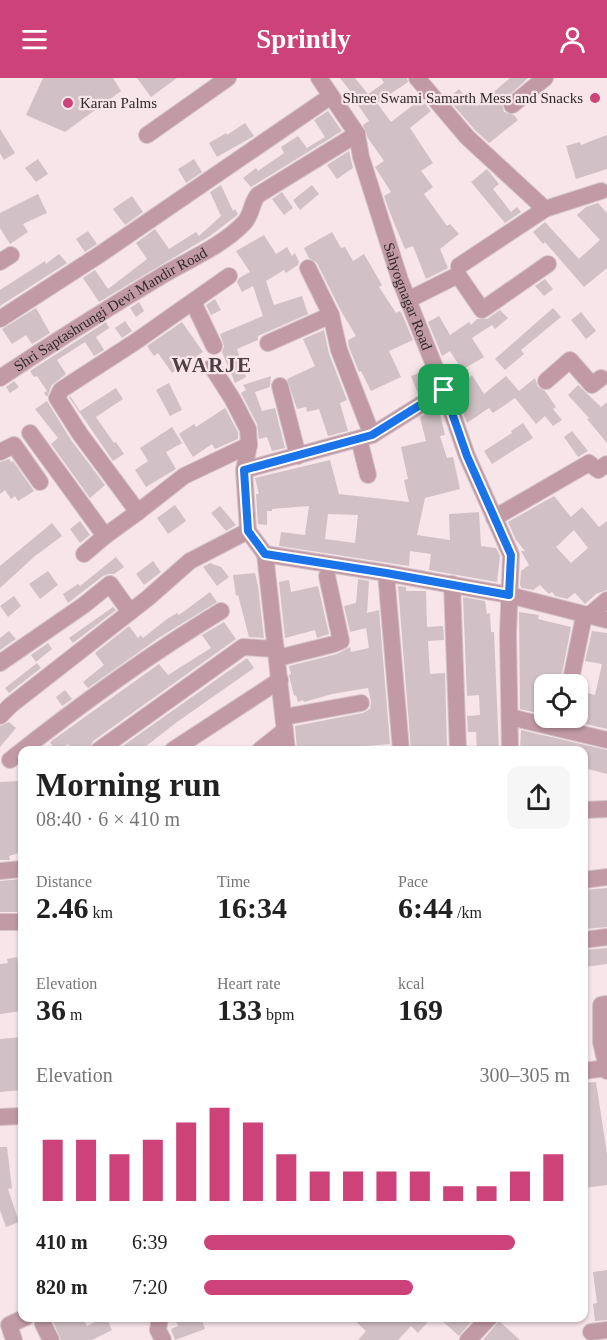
<!DOCTYPE html>
<html lang="en">
<head>
<meta charset="utf-8">
<style>
	:root { --surface:#fff; --page:#f6f6f6; --text:#222; --muted:#767676; --accent:#cc4279 }
	body { margin:0; font-family:"Times New Roman",serif; background:var(--page); color:var(--text); height:100vh; display:flex; flex-direction:column; font-size:22px; white-space:nowrap }
	* { box-sizing:border-box; margin:0 }
	p { font-size:20px; color:var(--muted) }
	.icon { flex:none; width:33px; height:33px; fill:none; stroke:currentColor; stroke-width:2; stroke-linecap:round; stroke-linejoin:round }
	.map { position:relative; flex:1; overflow:hidden }
	.sheet { position:absolute; left:18px; top:668px; width:570px; height:576px; display:flex; flex-direction:column; background:var(--surface); border-radius:12px; box-shadow:0 2px 4px #0004 }
	.sheet>* { flex:none }
	.fabs { position:absolute; left:534px; top:596px; display:grid; gap:12px }
	.fabs a { display:grid; place-items:center; width:54px; height:54px; border-radius:12px; background:var(--surface); box-shadow:0 2px 4px #0004; font-size:30px }
	.pin { position:absolute; display:grid; place-items:center; width:51px; height:51px; color:#fff; margin:-26px; border-radius:12px; box-shadow:0 3px 9px #0006 }
	.round { display:grid; place-items:center; flex:none; width:63px; height:63px; border-radius:12px; background:var(--page) }
	.headline { display:flex; align-items:center; justify-content:space-between; height:102px; padding:0 18px }
	h1 { font-size:33px; font-weight:800; line-height:45px }
	.figures { display:grid; grid-template-columns:repeat(3,1fr); gap:9px; height:102px; padding:6px 18px }
	.figures div { display:grid; align-content:center }
	.figures b { font-size:30px; font-weight:800 }
	.figures small { font-size:16px; font-weight:400 }
	.figures p { font-size:16px }
	.chart { height:168px; padding:12px 18px }
	.chart p { display:flex; justify-content:space-between }
	.chart svg { width:100%; height:108px; margin-top:6px; stroke:var(--accent); stroke-width:6 }
	ul { padding:0 18px; list-style:none; font-size:20px }
	li { display:grid; grid-template-columns:96px 72px 1fr; align-items:center; height:45px }
	li i { height:15px; border-radius:8px; background:var(--accent) }
	header { display:flex; justify-content:space-between; align-items:center; height:78px; padding:0 18px; background:var(--accent); color:#fff; font-size:27px; font-weight:800 }
	.map>svg:first-child { display:block }
	.building { fill:#d1c0c5; fill-rule:evenodd }
	.lines { fill:none; stroke-linecap:round; stroke-linejoin:round }
	.minor-casing { stroke:#d3c3c8; stroke-width:18 }
	.minor { stroke:#c19aa5; stroke-width:16 }
	.route-casing { stroke:#fff; stroke-width:12 }
	.route { stroke:#1a73e8; stroke-width:8 }
	.poi-dot { fill:#cc4279; stroke:#f7e5ea; stroke-width:2 }
	.labels { text-anchor:middle; dominant-baseline:central; stroke-width:4.5; stroke-linejoin:round; paint-order:stroke }
	.poi-label { font-size:15px; fill:#30292b; stroke:#f7e5ea; text-anchor:end }
	.street-label { font-size:15px; fill:#30292b; stroke:#f7e5ea }
	.district-label { font-size:21px; font-weight:bold; letter-spacing:1.5px; fill:#4d3f43; stroke:#f7e5ea }
</style>
</head>
<body>
<header><svg class="icon" aria-label="menu" viewBox="0 0 24 24"><path d="M4 6h16M4 12h16M4 18h16"/></svg>Sprintly<svg class="icon" aria-label="person" viewBox="0 0 24 24"><circle cx="12" cy="8" r="4"/><path d="M4 21q1-7 8-7t8 7"/></svg></header>
<div class="map">
<svg width="607" height="1262" viewBox="0 0 607 1262">
	<rect width="100%" height="100%" fill="#f7e5ea"/>
	<g class="building">
		<path d="M43,0H113L121,13L65,54L26,37Z"/>
		<path d="M137,0H177L151,19Z"/>
		<path d="M340,0H355L368,16L384,5L381,0H407L408,4L377,25L391,44L421,21L431,33L410,50L433,85L421,93L433,109L424,116L447,148L450,146L459,156L440,171L448,190L426,201L413,168L405,171L390,135L384,118L391,114L375,89L384,83L368,60L363,47L369,43L356,24L358,23Z"/>
		<path d="M510,0H528L502,24L504,34L514,37L518,42L489,65L475,52L448,21L459,11L472,27L474,25L477,28Z"/>
		<path d="M328,33L342,53L251,109L243,100L256,90L258,93L284,75L281,69L298,58L307,70L325,59L314,42Z"/>
		<path d="M245,45L254,58L217,79L209,65L226,55L227,57Z"/>
		<path d="M0,51L15,75L4,82L0,75Z"/>
		<path d="M607,57V91L576,101L566,68L580,64L581,67Z"/>
		<path d="M349,73L353,90L337,101L327,87Z"/>
		<path d="M38,81L48,96L36,104L25,90Z"/>
		<path d="M194,81L202,94L186,105L178,91Z"/>
		<path d="M487,91L499,106L493,111L511,134L517,129L521,134L505,145L471,104Z"/>
		<path d="M221,107L233,133L235,131L238,136L236,138L210,158L99,224L83,200L95,192L108,211L147,181L136,165L155,151L169,171L196,154L199,158L221,138L210,114Z"/>
		<path d="M312,107L319,116L300,132L293,122Z"/>
		<path d="M282,114L293,130L284,137L272,121Z"/>
		<path d="M38,116L47,135L23,146L28,154L10,166L0,150V135Z"/>
		<path d="M132,118L143,134L125,147L113,131Z"/>
		<path d="M598,125L607,135V190L584,209L545,164L543,166L533,154L545,144L579,181L600,162L577,137L586,129Z"/>
		<path d="M88,153L97,166L85,174L76,161Z"/>
		<path d="M332,154L341,170L345,169L353,183L364,176L382,207L379,209L396,235L400,233L402,236L413,262L389,273L401,299L371,313L361,293L359,294L349,269L348,262L356,258L341,233L317,185L309,180L304,170Z"/>
		<path d="M264,157L276,176L287,169L292,178L295,175L299,184L298,187L286,195L284,192L266,203L274,227L302,218L308,236L258,258V262L237,271L246,299L235,305L222,274L224,268L220,256L263,238L253,208L242,214L237,204L239,200L250,194L236,173Z"/>
		<path d="M59,176L67,185L0,228V212L45,183L46,186Z"/>
		<path d="M545,201L553,211L544,218L535,208Z"/>
		<path d="M215,221L221,232L211,237L206,227Z"/>
		<path d="M139,224L144,233L136,239L130,230Z"/>
		<path d="M36,230L50,255L32,266L26,257L12,266L2,251Z"/>
		<path d="M553,230L561,239L521,272L524,276L505,292L495,281Z"/>
		<path d="M500,232L508,240L495,251L492,247L472,260L484,279L462,292L450,273L442,278L428,244L439,238L450,257L469,244L471,247L477,241H487Z"/>
		<path d="M581,234L596,253L586,261L571,242Z"/>
		<path d="M125,243L132,253L122,260L115,250Z"/>
		<path d="M106,244L109,250L96,259L104,272L94,278L85,264L57,282L66,296L52,307L47,319L44,315L47,313L37,298L34,299L30,293Z"/>
		<path d="M182,244L203,274L172,295L158,275L154,278L147,268Z"/>
		<path d="M324,252L329,276L347,322L340,325L348,353L328,358L319,331L307,334L306,329L297,331L287,301L315,288L303,261Z"/>
		<path d="M425,293L431,308L418,316L411,298Z"/>
		<path d="M472,297L484,316L506,298L519,313L535,300L538,309L545,313L556,329L553,331L562,342L553,348L545,338L536,346L515,320L493,335L489,330L467,345L460,326L468,321L458,307Z"/>
		<path d="M271,298L270,309L255,314L262,333L275,330L285,370L272,373L267,359L259,361L257,346L241,315L246,312L243,307Z"/>
		<path d="M14,303L19,309L10,315L6,309Z"/>
		<path d="M169,305L182,332L170,338L156,312Z"/>
		<path d="M578,307L601,329L607,324V365L587,341L589,340L568,317Z"/>
		<path d="M116,310L123,321L96,339L114,365L116,364L124,376L113,383L69,319L70,318L80,333Z"/>
		<path d="M47,323L71,362L105,407L90,420L51,366L58,360L35,331Z"/>
		<path d="M438,328L445,357L440,358L447,380L453,379L460,411L425,420L417,457L450,462L449,436L479,434L481,468L496,470L500,478L497,504L429,492L431,476L410,473L409,488L279,468L281,454L305,457L309,428L272,431V433H267V447L258,446L256,416H259L255,400L330,382L339,416L409,424L404,402L408,401L401,369L426,363L420,339ZM328,436L358,437L355,465L325,461Z"/>
		<path d="M225,330L238,354V361L215,371L212,366L193,379L179,356L194,346L196,349Z"/>
		<path d="M523,345L533,360L492,386L484,373L512,355L511,353Z"/>
		<path d="M172,349L182,365L166,374L176,391L146,409L135,392L148,383L140,370Z"/>
		<path d="M572,353L588,373L578,379L564,359Z"/>
		<path d="M9,381L11,384L13,383L34,413L18,423L15,418L11,421L5,412L0,416V384Z"/>
		<path d="M554,418L571,439L582,429L599,449L607,443V512L596,516L585,526L575,515L567,521L555,518L552,514L549,516L540,507L533,512L522,510L520,507L521,493L529,487L521,473H525L516,462L508,444ZM574,452L588,470L571,485L556,469Z"/>
		<path d="M175,427L186,443L168,456L157,440Z"/>
		<path d="M220,428L236,447L226,453L211,435Z"/>
		<path d="M80,443L90,457L80,465L70,451Z"/>
		<path d="M52,445L62,458L35,478L0,510V488Z"/>
		<path d="M116,479L124,489L114,496H109L103,498L68,525L63,516L78,506L80,508Z"/>
		<path d="M153,483L161,494L144,507L136,496Z"/>
		<path d="M210,485L221,489L229,499L217,508L203,489Z"/>
		<path d="M48,493L58,507L40,521L29,506Z"/>
		<path d="M255,495L258,508L264,560L249,559L238,517L236,518L233,497Z"/>
		<path d="M358,501L369,503L367,535L379,532L390,666L366,668L367,671L359,672H297L295,648L363,635L370,631L371,624L368,610L332,616L304,624L303,622L298,624L296,617L294,618L289,597L291,596L289,588L337,576L350,569L351,574L369,570L366,550L350,554L344,528L356,525Z"/>
		<path d="M289,502L291,514L318,508L329,556L317,560L315,552L285,560L279,504Z"/>
		<path d="M398,508L406,509V513H426L427,549L443,548L444,562L428,563L430,596L445,595L447,672H411Z"/>
		<path d="M210,514L217,524L160,559L88,610L83,604L104,587L95,575L129,548L138,560L141,557L143,560L167,541L177,535L179,537Z"/>
		<path d="M14,518L21,528L8,539L0,528Z"/>
		<path d="M463,519L485,523L487,536L490,535L491,554H494L499,672H477L476,654H468L467,638L480,637L479,617L467,618Z"/>
		<path d="M113,529L116,532L73,565L69,560Z"/>
		<path d="M519,534L539,537L538,541L571,549L560,606H544V628L540,627L538,635L520,631Z"/>
		<path d="M224,544L236,561L93,663L89,672H73L68,666L59,672H55L50,664L159,586L168,597L211,570L202,557Z"/>
		<path d="M9,553L16,561L0,572V560Z"/>
		<path d="M592,553L607,555V651L578,644L582,626H585L588,615L595,617L602,586L585,583Z"/>
		<path d="M48,565L52,571L36,584L31,577Z"/>
		<path d="M247,580L254,590L177,644L141,672H117Z"/>
		<path d="M37,585L41,590L9,615L5,610Z"/>
		<path d="M65,612L72,621L62,628L56,619Z"/>
		<path d="M9,644L16,650L0,669V648Z"/>
		<path d="M521,652L607,672V696L584,690V672H520Z"/>
		<path d="M18,703L21,734H18L22,774L9,778L10,782H0V704Z"/>
		<path d="M22,801V834H0V803Z"/>
		<path d="M607,810V849L584,851V812Z"/>
		<path d="M607,870V886L584,889V872Z"/>
		<path d="M17,879L22,914V933L0,936V886L8,885L7,881Z"/>
		<path d="M22,959V1012L0,1014V961Z"/>
		<path d="M596,1004L607,1076V1107L584,1110V1005Z"/>
		<path d="M0,1069H7L12,1110L8,1111L19,1144L6,1149L0,1132Z"/>
		<path d="M607,1192V1242L595,1243L593,1226L597,1225L593,1194Z"/>
		<path d="M55,1239H82L87,1248L106,1239L112,1252L92,1262H61L52,1241Z"/>
		<path d="M175,1239H201L205,1251L175,1262L171,1251L178,1248Z"/>
		<path d="M351,1239H432L418,1255L411,1248L398,1262H358L366,1253Z"/>
		<path d="M438,1239H475L459,1258Z"/>
		<path d="M499,1243L520,1262H483Z"/>
	</g>
	<g class="lines">
		<g class="minor-casing">
			<g id="minor">
				<path id="s1" d="M319,0L357,56L361,79L400,202L444,312L467,378L511,477L508,556L510,672"/>
				<path d="M417,0L467,59L545,131"/>
				<path d="M512,27L545,0"/>
				<path d="M147,57L228,0"/>
				<path d="M0,184L11,177"/>
				<path d="M459,188L545,131L601,113"/>
				<path d="M229,198L135,264L61,312L57,320L80,356L138,434L184,398L249,367"/>
				<path d="M408,222L458,197L482,232L548,186"/>
				<path d="M193,224L214,268"/>
				<path d="M0,241L99,177L331,18"/>
				<path d="M268,265L331,237"/>
				<path d="M212,289L233,322L248,351L249,367L244,392L248,453L265,476L287,672"/>
				<path id="s2" d="M0,300C54,264 108,230 163,197C190,181 222,168 244,145C252,137 251,125 258,117L357,56"/>
				<path d="M546,303L570,282L592,307L601,300"/>
				<path d="M280,308L298,378"/>
				<path d="M30,355L105,458L138,434"/>
				<path d="M372,357L444,312"/>
				<path d="M359,361L368,397"/>
				<path d="M0,374L14,367L40,404"/>
				<path d="M244,392L372,357L339,272L331,237L308,190"/>
				<path d="M494,440L589,385L598,392L607,386"/>
				<path d="M84,476L105,458"/>
				<path d="M265,476L386,495L509,517L607,542"/>
				<path d="M386,495L401,672"/>
				<path d="M452,506L458,672"/>
				<path d="M587,539L607,522"/>
				<path d="M278,580L334,566L341,563L327,498"/>
				<path d="M0,585L84,527L110,506L130,534"/>
				<path d="M570,606L584,538"/>
				<path d="M0,638L11,627L148,520L190,483L248,453"/>
				<path d="M284,639L361,625"/>
				<path d="M510,639L607,662"/>
				<path d="M99,672L243,569L276,571"/>
				<path d="M173,672L280,602"/>
				<path d="M260,672L285,652"/>
				<path d="M10,682C78,628 147,578 221,533"/>
				<path d="M584,732L607,731"/>
				<path d="M0,793L22,791"/>
				<path d="M584,802L607,799"/>
				<path d="M0,844H22"/>
				<path d="M584,862L607,859"/>
				<path d="M607,926L601,927V964L607,990"/>
				<path d="M584,993L606,990L607,993"/>
				<path d="M0,1039L22,1038"/>
				<path d="M160,1239L158,1252L163,1262"/>
				<path d="M43,1246L51,1262"/>
				<path d="M591,1254L607,1252"/>
				<path d="M14,1262L9,1247L26,1239"/>
				<path d="M468,1262L490,1239"/>
			</g>
		</g>
		<use href="#minor" class="minor"/>
	</g>
	<g class="lines">
		<g class="route-casing">
			<path id="route" d="M444,312L467,378L511,477L509,517L386,495L265,476L248,453L244,392L372,357Z"/>
		</g>
		<use href="#route" class="route"/>
	</g>
	<g class="poi-dot">
		<circle cx="595" cy="20" r="6"/>
		<circle cx="68" cy="25" r="6"/>
	</g>
	<g class="labels">
		<g class="poi-label">
			<text x="583" y="20">Shree Swami Samarth Mess and Snacks</text>
			<text x="80" y="25" text-anchor="start">Karan Palms</text>
		</g>
		<g class="street-label">
			<text stroke="none"><textPath href="#s1" startOffset="238">Sahyognagar Road</textPath></text>
			<text stroke="none"><textPath href="#s2" startOffset="130">Shri Saptashrungi Devi Mandir Road</textPath></text>
		</g>
		<g class="district-label">
			<text x="212" y="287">WARJE</text>
		</g>
	</g>
</svg>
<div class="fabs">
<a><svg class="icon" aria-label="locate" viewBox="0 0 24 24"><circle cx="12" cy="12" r="6"/><path d="M12 2v4M12 18v4M2 12h4M18 12h4"/></svg></a>
</div>
<div class="pin" style="left:444px;top:312px;background:#1e9e55"><svg class="icon" aria-label="arrive" viewBox="0 0 24 24"><path d="M6 21V4h12l-3 4 3 4H6"/></svg></div>
<section class="sheet">
<div class="headline"><div><h1>Morning run</h1><p>08:40 · 6 × 410 m</p></div><a class="round"><svg class="icon" aria-label="share" viewBox="0 0 24 24"><path d="M12 15V3M7 8l5-5 5 5M5 13v7h14v-7"/></svg></a></div>
<div class="figures">
<div><p>Distance</p><b>2.46<small> km</small></b></div>
<div><p>Time</p><b>16:34</b></div>
<div><p>Pace</p><b>6:44<small> /km</small></b></div>
</div>
<div class="figures">
<div><p>Elevation</p><b>36<small> m</small></b></div>
<div><p>Heart rate</p><b>133<small> bpm</small></b></div>
<div><p>kcal</p><b>169</b></div>
</div>
<div class="chart"><p><span>Elevation</span>300–305 m</p>
<svg viewBox="0 0 160 44" preserveAspectRatio="none"><path d="M5 44V19M15 44V19M25 44V25M35 44V19M45 44V12M55 44V6M65 44V12M75 44V25M85 44V32M95 44V32M105 44V32M115 44V32M125 44V38M135 44V38M145 44V32M155 44V25"/></svg>
</div>
<ul>
<li><b>410 m</b>6:39<i style="width:85%"></i></li>
<li><b>820 m</b>7:20<i style="width:57%"></i></li>
</ul>
</section>
</div>
</body>
</html>
